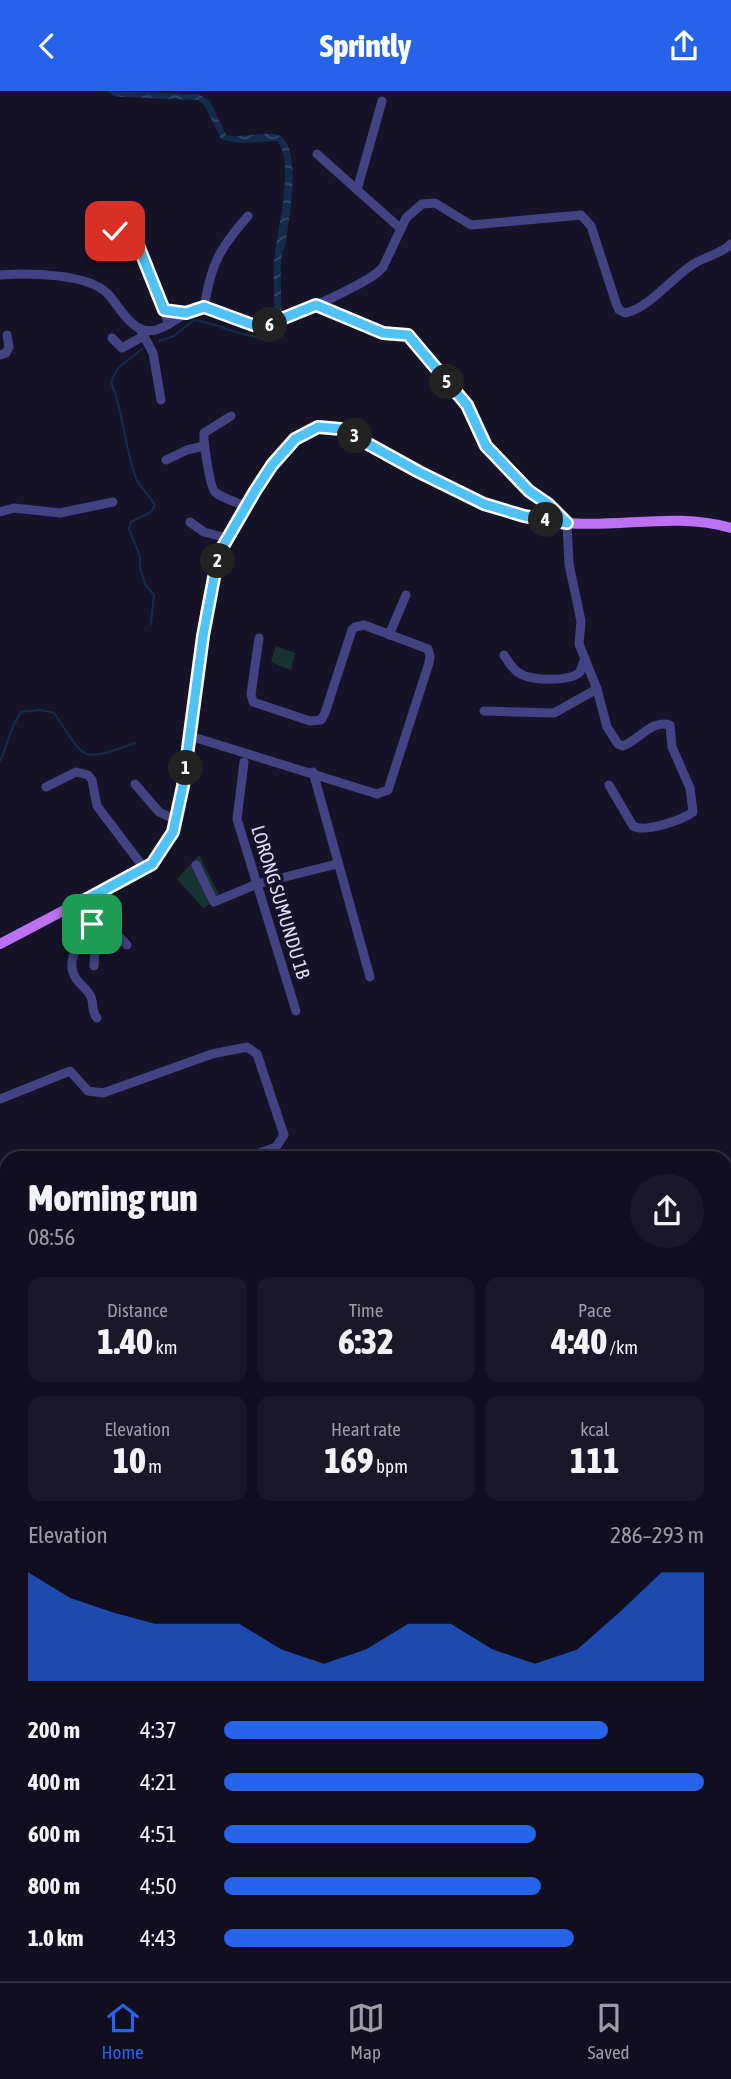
<!DOCTYPE html>
<html lang="en">
<head>
<meta charset="utf-8">
<style>
	:root { --surface:#100e1f; --page:#191728; --text:#f1f3f6; --muted:#9c9ca4; --line:#302e3d; --accent:#2563eb }
	body { margin:0; font-family:"Asap Condensed",sans-serif; background:var(--page); color:var(--text); height:100vh; display:flex; flex-direction:column; font-size:26px; white-space:nowrap }
	* { box-sizing:border-box; margin:0 }
	p { font-size:23px; color:var(--muted) }
	.icon { flex:none; width:38px; height:38px; fill:none; stroke:currentColor; stroke-width:2; stroke-linecap:round; stroke-linejoin:round }
	.map { position:relative; flex:1; overflow:hidden }
	.side { position:absolute; left:0px; top:1060px; width:732px; height:830px; display:flex; flex-direction:column; background:var(--surface); border-radius:21px 21px 0 0; box-shadow:0 7px 28px #0002,0 0 0 2px var(--line) }
	.side>* { flex:none }
	.pin { position:absolute; display:grid; place-items:center; width:60px; height:60px; color:#fff; margin:-30px; border-radius:14px; box-shadow:0 4px 10px #0006 }
	.km { position:absolute; width:35px; height:35px; margin:-18px; border-radius:50%; background:#222; color:#fff; font-size:19px; line-height:35px; text-align:center }
	.round { display:grid; place-items:center; flex:none; width:74px; height:74px; border-radius:37px; background:var(--page) }
	.head { display:flex; align-items:center; justify-content:space-between; height:119px; padding:0 28px }
	h1 { font-size:38px; font-weight:800; line-height:52px }
	.figures { display:grid; grid-template-columns:repeat(3,1fr); gap:10px; height:119px; padding:7px 28px }
	.figures div { display:grid; align-content:center; border-radius:14px; background:var(--page); text-align:center }
	.figures b { font-size:35px; font-weight:800 }
	.figures small { font-size:19px; font-weight:400 }
	.figures p { font-size:19px }
	.chart { height:196px; padding:14px 28px }
	.chart p { display:flex; justify-content:space-between }
	.chart svg { width:100%; height:126px; margin-top:7px; fill:var(--accent); opacity:.7 }
	ul { padding:0 28px; list-style:none; font-size:23px }
	li { display:grid; grid-template-columns:112px 84px 1fr; align-items:center; height:52px }
	li i { height:18px; border-radius:9px; background:var(--accent) }
	header { display:flex; justify-content:space-between; align-items:center; height:91px; padding:0 28px; background:var(--accent); color:#fff; font-size:32px; font-weight:800 }
	.menu { display:flex; justify-content:space-around; align-items:center; height:98px; border-top:2px solid var(--line); background:var(--surface); font-size:19px; color:var(--muted) }
	.menu a { display:grid; justify-items:center; gap:4px }
	.menu .on { color:var(--accent) }
	.map>svg:first-child { display:block }
	.park { fill:#173331 }
	.water { fill:url(#water-waves) }
	.lines { fill:none; stroke-linecap:round; stroke-linejoin:round }
	.stream { stroke:#142c4c; stroke-width:2 }
	.minor { stroke:#434384; stroke-width:9 }
	.major { stroke:#bc70f2; stroke-width:10 }
	.route-casing { stroke:#fff; stroke-width:14 }
	.route { stroke:#4fc3f7; stroke-width:9 }
	.labels { text-anchor:middle; dominant-baseline:central; stroke-width:7; stroke-linejoin:round; paint-order:stroke }
	.street-label { font-size:19px; fill:#e1defc; stroke:#161329 }
</style>
</head>
<body>
<header><svg class="icon" aria-label="back" viewBox="0 0 24 24"><path d="M15 5l-7 7 7 7"/></svg>Sprintly<svg class="icon" aria-label="share" viewBox="0 0 24 24"><path d="M12 15V3M7 8l5-5 5 5M5 13v7h14v-7"/></svg></header>
<div class="map">
<svg width="731" height="1890" viewBox="0 0 731 1890">
	<defs>
		<pattern id="water-waves" width="16" height="10" patternUnits="userSpaceOnUse" patternTransform="scale(1.75)"><rect width="16" height="10" fill="#142c4c"/><path d="M0 5q4-4 8 0t8 0" fill="none" stroke="#364a67"/></pattern>
	</defs>
	<rect width="100%" height="100%" fill="#161329"/>
	<g class="park">
		<path d="M276,555L295,562L291,579L271,571Z"/>
		<path d="M199,764L221,808L203,817L177,788Z"/>
	</g>
	<path class="water" d="M107,0L198,3L210,10L226,44C241,48 269,39 280,45C302,57 289,128 286,150C285,157 281,163 281,171C280,194 282,218 282,242L270,245L266,249H259L258,245L275,236C275,215 273,193 274,171C276,143 296,71 277,50L237,52L221,48L205,15L198,9L123,6L114,5Z"/>
	<g class="lines">
		<g class="stream">
			<path d="M159,250L174,245L194,229C217,232 237,245 260,246"/>
			<path d="M142,258L118,277L111,291C124,322 124,355 136,387C141,398 149,404 155,414L151,421L131,431L129,438L140,465V477L145,493L154,504L151,533"/>
			<path d="M0,671L14,633L21,621L40,619L54,622C86,668 78,673 135,652"/>
		</g>
		<g class="minor">
			<path d="M317,63L401,138"/>
			<path d="M357,99L382,10"/>
			<path d="M115,140L130,144L136,149L169,233"/>
			<path d="M0,184C28,182 88,182 108,203C117,213 128,233 141,238C161,247 181,220 199,217C214,215 239,232 255,234C274,237 359,195 377,182L383,176L406,127L422,113L435,112L471,134L581,124L591,135L616,212L619,219L625,222C649,217 672,187 692,174C705,165 720,164 731,153"/>
			<path d="M316,214L383,242L404,243L412,248L467,314L486,355L529,400L548,413L567,432L569,473L581,530L579,553L597,598L607,636L618,653L623,655C639,649 652,628 670,634L672,656L690,697L693,721C682,729 645,742 633,735L609,694"/>
			<path d="M204,217C211,173 219,158 248,125"/>
			<path d="M140,238L153,262L161,309"/>
			<path d="M112,247L122,257L142,246"/>
			<path d="M0,264L6,262L9,256L7,244"/>
			<path d="M231,325L204,342C203,349 210,397 215,401C223,408 236,411 246,415"/>
			<path d="M166,369L187,359L204,355"/>
			<path d="M0,421L14,417L60,422L113,411"/>
			<path d="M190,431L204,441L227,447"/>
			<path d="M389,544L406,504"/>
			<path d="M504,564C508,570 512,578 519,582C531,590 569,591 580,581L585,567"/>
			<path d="M484,620L554,622L597,598"/>
			<path d="M190,645L377,703L388,699L429,572L430,565L428,558L364,534L355,536L352,539L325,622L321,629L310,630L253,611L251,603L259,547"/>
			<path d="M244,671L237,728L296,920"/>
			<path d="M313,681L370,886"/>
			<path d="M135,693L159,721L176,729"/>
			<path d="M46,696L76,681L88,684L92,689L97,715L144,777"/>
			<path d="M196,774L214,811L257,793L337,773"/>
			<path d="M80,812L96,843L94,875"/>
			<path d="M90,828L99,825L127,854"/>
			<path d="M92,833C83,849 62,869 77,889C81,894 88,899 91,906C94,914 91,920 97,927"/>
			<path d="M0,1008L70,980L88,1000L103,1002L212,963L247,956L257,963L284,1044L276,1056L242,1068"/>
			<path d="M724,1688L731,1683"/>
			<path d="M684,1883V1890"/>
			<path d="M708,1883L719,1887H731"/>
			<path d="M225,1890L231,1883"/>
		</g>
		<path class="major" d="M0,853L152,773C184,733 185,686 191,637C198,584 202,506 222,458C233,430 259,390 278,367C295,347 313,330 341,338C414,376 482,424 566,432C621,437 676,421 731,437"/>
	</g>
	<g class="lines">
		<g class="route-casing">
			<path id="route" d="M92,833L80,812L152,773L173,741L183,695L203,545L216,476L222,457L255,400L272,374L295,348L318,336L341,338L419,381L484,413L524,425L567,432L548,413L529,400L486,355L467,314L408,244L383,242L316,214L264,235L253,234L204,216L186,222L164,219L136,149L130,144L115,140"/>
		</g>
		<use href="#route" class="route"/>
	</g>
	<g class="labels">
		<g class="street-label">
			<text transform="translate(281 811) rotate(73)">LORONG SUMUNDU 1B</text>
		</g>
	</g>
</svg>
<div class="pin" style="left:92px;top:833px;background:#1e9e55"><svg class="icon" aria-label="arrive" viewBox="0 0 24 24"><path d="M6 21V4h12l-3 4 3 4H6"/></svg></div>
<div class="pin" style="left:115px;top:140px;background:#d93025"><svg class="icon" aria-label="check" viewBox="0 0 24 24"><path d="M5 12l5 5 9-10"/></svg></div>
<b class="km" style="left:186px;top:677px">1</b>
<b class="km" style="left:218px;top:470px">2</b>
<b class="km" style="left:355px;top:345px">3</b>
<b class="km" style="left:546px;top:429px">4</b>
<b class="km" style="left:447px;top:291px">5</b>
<b class="km" style="left:270px;top:234px">6</b>
<section class="side">
<div class="head"><div><h1>Morning run</h1><p>08:56</p></div><a class="round"><svg class="icon" aria-label="share" viewBox="0 0 24 24"><path d="M12 15V3M7 8l5-5 5 5M5 13v7h14v-7"/></svg></a></div>
<div class="figures">
<div><p>Distance</p><b>1.40<small> km</small></b></div>
<div><p>Time</p><b>6:32</b></div>
<div><p>Pace</p><b>4:40<small> /km</small></b></div>
</div>
<div class="figures">
<div><p>Elevation</p><b>10<small> m</small></b></div>
<div><p>Heart rate</p><b>169<small> bpm</small></b></div>
<div><p>kcal</p><b>111</b></div>
</div>
<div class="chart"><p><span>Elevation</span>286–293 m</p>
<svg viewBox="0 0 160 44" preserveAspectRatio="none"><path d="M0 44V6L10 15L20 20L30 24L40 24L50 24L60 33L70 38L80 33L90 24L100 24L110 33L120 38L130 33L140 20L150 6L160 6V44z"/></svg>
</div>
<ul>
<li><b>200 m</b>4:37<i style="width:80%"></i></li>
<li><b>400 m</b>4:21<i style="width:100%"></i></li>
<li><b>600 m</b>4:51<i style="width:65%"></i></li>
<li><b>800 m</b>4:50<i style="width:66%"></i></li>
<li><b>1.0 km</b>4:43<i style="width:73%"></i></li>
</ul>
</section>
</div>
<nav class="menu">
<a class="on"><svg class="icon" aria-label="home" viewBox="0 0 24 24"><path d="M3 11l9-7 9 7M6 9v11h12V9"/></svg>Home</a>
<a><svg class="icon" aria-label="map" viewBox="0 0 24 24"><path d="M3 6l6-2 6 2 6-2v14l-6 2-6-2-6 2zM9 4v14M15 6v14"/></svg>Map</a>
<a><svg class="icon" aria-label="saved" viewBox="0 0 24 24"><path d="M7 4h10v16l-5-4-5 4z"/></svg>Saved</a>
</nav>
</body>
</html>
